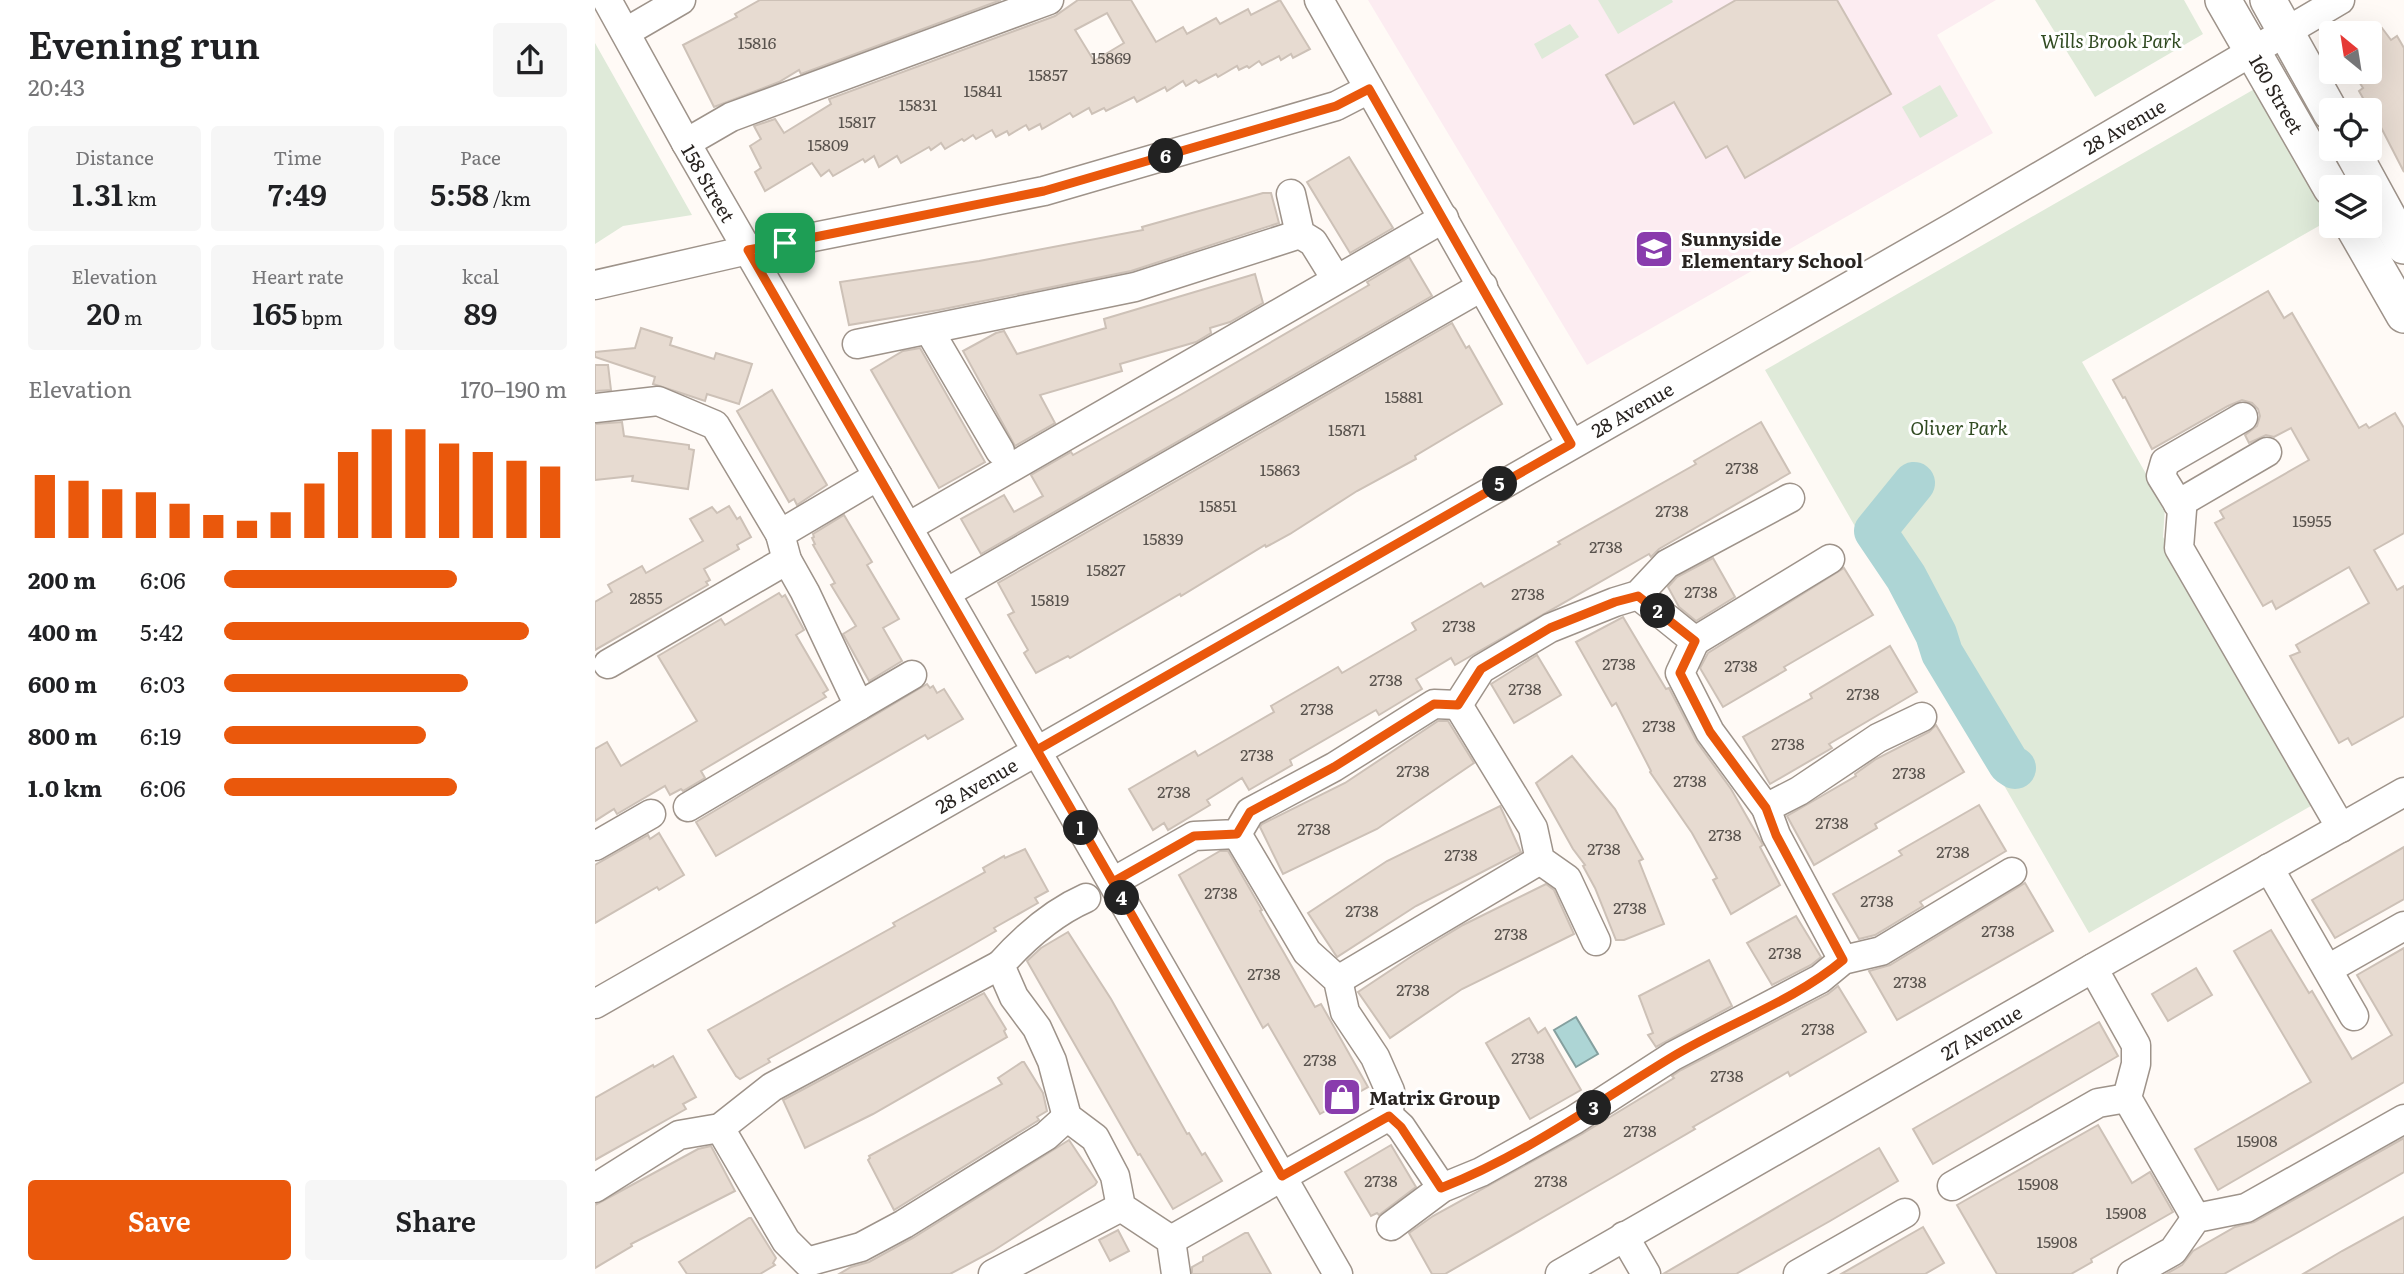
<!DOCTYPE html>
<html lang="en">
<head>
<meta charset="utf-8">
<style>
	:root { --surface:#fff; --page:#f6f6f6; --text:#202124; --muted:#757577; --accent:#ea580c }
	body { margin:0; font-family:Literata,serif; background:var(--page); color:var(--text); height:100vh; display:flex; flex-direction:column; font-size:26px; white-space:nowrap }
	* { box-sizing:border-box; margin:0 }
	p { font-size:23px; color:var(--muted) }
	.icon { flex:none; width:38px; height:38px; fill:none; stroke:currentColor; stroke-width:2; stroke-linecap:round; stroke-linejoin:round }
	.map { position:relative; flex:1; overflow:hidden }
	.drawer { display:flex; flex-direction:column; background:var(--surface); width:595px }
	.drawer>* { flex:none }
	.needle { width:46px; rotate:330deg }
	.buttons { position:absolute; left:1724px; top:21px; display:grid; gap:14px }
	.buttons a { display:grid; place-items:center; width:63px; height:63px; border-radius:7px; background:var(--surface); box-shadow:0 7px 28px #0002; font-size:35px }
	.pin { position:absolute; display:grid; place-items:center; width:60px; height:60px; color:#fff; margin:-30px; border-radius:14px; box-shadow:0 4px 10px #0006 }
	.km { position:absolute; width:35px; height:35px; margin:-18px; border-radius:50%; background:#222; color:#fff; font-size:19px; line-height:35px; text-align:center }
	.round { display:grid; place-items:center; flex:none; width:74px; height:74px; border-radius:7px; background:var(--page) }
	.overview { display:flex; align-items:center; justify-content:space-between; height:119px; padding:0 28px }
	h1 { font-size:38px; font-weight:600; line-height:52px }
	.stats { display:grid; grid-template-columns:repeat(3,1fr); gap:10px; height:119px; padding:7px 28px }
	.stats div { display:grid; align-content:center; border-radius:7px; background:var(--page); text-align:center }
	.stats b { font-size:30px; font-weight:600 }
	.stats small { font-size:19px; font-weight:400 }
	.stats p { font-size:19px }
	.chart { height:196px; padding:14px 28px }
	.chart p { display:flex; justify-content:space-between }
	.chart svg { width:100%; height:126px; margin-top:7px; stroke:var(--accent); stroke-width:6 }
	.primary-button { display:flex; gap:14px; margin-top:auto; padding:14px 28px }
	.primary-button a { flex:1; height:80px; border-radius:7px; background:var(--accent); color:#fff; font-size:28px; font-weight:600; line-height:80px; text-align:center }
	.primary-button a+a { background:var(--page); color:var(--text) }
	ul { padding:0 28px; list-style:none; font-size:23px }
	li { display:grid; grid-template-columns:112px 84px 1fr; align-items:center; height:52px }
	li i { height:18px; border-radius:9px; background:var(--accent) }
	main { display:flex; flex:1; min-height:0 }
	.map>svg:first-child { display:block }
	.education { fill:#fcecf1 }
	.green { fill:#dfead9 }
	.water { fill:#add5d5; stroke:#85a09f; stroke-width:2 }
	.lines { fill:none; stroke-linecap:round; stroke-linejoin:round }
	.river { stroke:#add5d5; stroke-width:42 }
	.building { fill:#e7dbd1; stroke:#cdc1b7; stroke-width:2; fill-rule:evenodd }
	.minor-casing { stroke:#9e938a; stroke-width:31 }
	.major-casing { stroke:#9e938a; stroke-width:38 }
	.minor { stroke:#fff; stroke-width:28 }
	.major { stroke:#fff; stroke-width:35 }
	.route-casing { stroke:#fff; stroke-width:14 }
	.route { stroke:#ea580c; stroke-width:9 }
	.labels { text-anchor:middle; dominant-baseline:central; stroke-width:6; stroke-linejoin:round; paint-order:stroke }
	.number-label { font-size:16px; fill:#58524d }
	.park-label { font-size:19px; font-style:italic; fill:#314b22; stroke:#fff }
	.street-label { font-size:19px; fill:#292421; stroke:#fff }
	.poi-label { font-size:19px; font-weight:bold; fill:#292421; stroke:#fff; text-anchor:start }
</style>
</head>
<body>
<main>
<section class="drawer">
<div class="overview"><div><h1>Evening run</h1><p>20:43</p></div><a class="round"><svg class="icon" aria-label="share" viewBox="0 0 24 24"><path d="M12 15V3M7 8l5-5 5 5M5 13v7h14v-7"/></svg></a></div>
<div class="stats">
<div><p>Distance</p><b>1.31<small> km</small></b></div>
<div><p>Time</p><b>7:49</b></div>
<div><p>Pace</p><b>5:58<small> /km</small></b></div>
</div>
<div class="stats">
<div><p>Elevation</p><b>20<small> m</small></b></div>
<div><p>Heart rate</p><b>165<small> bpm</small></b></div>
<div><p>kcal</p><b>89</b></div>
</div>
<div class="chart"><p><span>Elevation</span>170–190 m</p>
<svg viewBox="0 0 160 44" preserveAspectRatio="none"><path d="M5 44V22M15 44V24M25 44V27M35 44V28M45 44V32M55 44V36M65 44V38M75 44V35M85 44V25M95 44V14M105 44V6M115 44V6M125 44V11M135 44V14M145 44V17M155 44V19"/></svg>
</div>
<ul>
<li><b>200 m</b>6:06<i style="width:68%"></i></li>
<li><b>400 m</b>5:42<i style="width:89%"></i></li>
<li><b>600 m</b>6:03<i style="width:71%"></i></li>
<li><b>800 m</b>6:19<i style="width:59%"></i></li>
<li><b>1.0 km</b>6:06<i style="width:68%"></i></li>
</ul>
<div class="primary-button"><a>Save</a><a>Share</a></div>
</section>
<div class="map">
<svg width="1809" height="1274" viewBox="0 0 1809 1274">
	<rect width="100%" height="100%" fill="#fffaf6"/>
	<path class="education" d="M773,0H1401L1342,35L1398,133L992,365Z"/>
	<g class="green">
		<path d="M1003,0H1077L1078,2L1023,34Z"/>
		<path d="M1440,0H1589L1608,34L1500,97Z"/>
		<path d="M975,24L984,37L947,59L939,44Z"/>
		<path d="M0,43L97,215L28,226L0,244Z"/>
		<path d="M1345,85L1363,116L1325,138L1307,107Z"/>
		<path d="M1663,87L1736,214V219L1487,362L1570,507L1568,537L1721,803L1494,933L1170,370Z"/>
	</g>
	<path class="water" d="M981,1017L1003,1054L981,1067L959,1030Z"/>
	<g class="lines">
		<path class="river" d="M1319,483L1280,531L1311,577L1341,634L1347,653L1414,764L1420,768"/>
	</g>
	<g class="building">
		<path d="M165,0H406L206,74L204,70L184,82L119,107L88,45L142,17L140,14Z"/>
		<path d="M483,0H536L561,42L588,27L592,34L621,18L625,24L653,9L656,15L685,0L715,49L698,58L696,54L686,60L684,56L667,65L664,61L654,68L652,66L644,70L642,66L623,77L621,74L604,83L601,80L591,86L588,81L572,91L570,87L542,102L539,97L511,111L509,108L497,114L494,108L478,117L475,113L447,129L445,124L434,130L431,125L414,135L412,131L401,137L397,130L381,139L378,135L369,141L367,139L350,149L346,143L336,150L334,147L306,163L302,156L284,167L279,156L270,162L268,159L238,176L234,170L226,176L217,163L170,191L160,172L166,168L155,146L166,139L159,126L180,119L189,133L236,104L234,99L460,16ZM512,13L529,43L499,61L480,30Z"/>
		<path d="M1141,0H1242L1296,94L1150,178L1132,146L1111,158L1079,102L1039,124L1011,75Z"/>
		<path d="M1787,28L1796,40L1802,36L1809,48V172L1775,106L1773,107L1764,91L1768,88L1758,72H1774V36Z"/>
		<path d="M754,157L798,228L755,253L712,182Z"/>
		<path d="M668,193H676L684,223L536,271L344,310L254,325L245,282L384,261L548,230L547,227Z"/>
		<path d="M814,257L837,296L386,554L366,519L409,495L419,512L448,496L436,475L476,452L478,455L587,394L774,285L772,282Z"/>
		<path d="M660,274L668,303L635,322L615,328L616,333L601,342L525,364L527,371L445,395L460,423L420,446L368,351L401,333L409,331L422,354L511,328L509,319Z"/>
		<path d="M1673,291L1689,318L1697,313L1764,428L1771,424L1774,428L1800,413L1809,428V533L1779,550L1802,590L1809,586V716L1757,745L1753,738L1744,743L1695,656L1705,652L1701,645L1774,603L1754,567L1681,609L1677,601L1668,606L1620,523L1629,518L1625,511L1714,460L1696,428L1679,437L1671,435L1654,443L1650,435L1662,426L1665,416L1663,409L1657,403L1647,400L1633,406L1557,449L1530,397L1528,398L1518,380Z"/>
		<path d="M857,323L871,348L874,346L907,404L820,456L821,459L762,491L695,534L671,547L670,545L586,596L585,594L475,658L473,656L441,673L429,653L433,650L413,615L419,612L403,583Z"/>
		<path d="M46,328L77,338L75,345L119,359L121,353L157,364L144,404L112,394L110,401L89,394L58,384L60,377L0,357V352L40,348Z"/>
		<path d="M325,348L390,462L344,488L276,370L308,351Z"/>
		<path d="M0,365H13L16,390L0,391Z"/>
		<path d="M177,390L232,485L202,505L199,499L194,502L142,411Z"/>
		<path d="M27,422L29,436L94,445V449L99,450L93,489L37,481L38,476L0,480V424Z"/>
		<path d="M1166,422L1195,473L1064,549L1056,557L1054,554L860,665L856,658L821,679L827,689L784,715L781,710L695,760L697,765L654,790L647,778L612,800L615,805L573,830L569,823L558,830L534,789L600,751L603,756L679,712L676,706L743,667L747,673L821,630L817,623L886,583L889,587L965,544L963,542L1101,464L1099,461Z"/>
		<path d="M134,506L142,519L145,517L156,537L142,545L144,549L109,569L115,580L111,582L113,585L0,650V602L17,592L13,585L47,566L51,573L108,541L95,519L117,507L122,513Z"/>
		<path d="M249,515L277,562L272,565L304,619L288,628L307,661L274,681L248,634L261,626L236,585L240,583L218,545L220,544L217,538L219,537L218,534Z"/>
		<path d="M1118,558L1140,597L1101,621L1084,607L1073,587L1082,577Z"/>
		<path d="M1249,568L1278,615L1189,667L1191,670L1128,707L1105,668L1113,653Z"/>
		<path d="M184,593L187,597L190,595L209,630L201,635L233,690L228,693L231,697L106,771L110,778L88,791L86,789L75,795L70,786L22,814L19,809L0,821V749L12,742L26,766L102,721L63,656L126,619L130,625Z"/>
		<path d="M1028,617L1071,689L1074,688L1102,742L1136,789L1168,845L1165,847L1185,885L1136,914L1118,880L1122,878L1097,833L1055,772L1056,771L1021,703L1017,706L981,642Z"/>
		<path d="M1295,646L1322,692L1234,744L1237,748L1175,784L1148,737L1217,698L1215,694Z"/>
		<path d="M942,655L966,695L919,723L896,684Z"/>
		<path d="M332,684L335,688L338,686L342,693L349,689L368,719L333,739L330,735L121,856L101,822Z"/>
		<path d="M843,721H853L879,763L782,829L688,874L665,827L667,824L750,783Z"/>
		<path d="M1341,725L1369,772L1280,824L1282,828L1219,865L1192,816L1261,776L1260,774L1281,759L1334,732Z"/>
		<path d="M977,756L1020,809L1048,859L1044,861L1069,924L1029,940H1021L1000,888L988,866L990,865L978,849L941,783Z"/>
		<path d="M1384,805L1411,851L1325,902L1328,906L1280,935L1264,939L1238,894L1307,855L1304,851Z"/>
		<path d="M905,806L926,852L821,906L742,957L713,913L792,861Z"/>
		<path d="M64,833L89,875L64,890L62,887L0,923V865L53,835L55,839Z"/>
		<path d="M1809,847V899L1740,938L1717,900Z"/>
		<path d="M430,849L453,891L440,898L443,903L399,928L401,931L370,949L173,1059L175,1062L166,1067L145,1079L141,1076L113,1030L300,926L298,923L390,872L388,868L409,856L410,858Z"/>
		<path d="M625,851H633L667,910L665,911L720,1007L726,1004L773,1087L725,1114L673,1024L668,1028L584,875Z"/>
		<path d="M1430,883L1458,931L1302,1020L1274,971L1295,965Z"/>
		<path d="M951,884L959,890L979,934L867,989L795,1038L763,992L820,954L868,925Z"/>
		<path d="M1201,916L1226,957L1216,965L1177,985L1152,943Z"/>
		<path d="M1676,930L1714,993L1717,991L1757,1059L1797,1035L1762,975L1809,948V1082L1623,1190L1600,1149L1716,1082L1639,951Z"/>
		<path d="M473,932L516,999L592,1134L594,1133L607,1155L610,1153L627,1181L578,1209L545,1154L543,1155L432,961L446,948Z"/>
		<path d="M1114,960L1137,1006L1061,1047L1053,1035L1058,1033L1044,996Z"/>
		<path d="M1601,968L1617,995L1573,1021L1557,994Z"/>
		<path d="M1243,986L1271,1032L1195,1076L1193,1072L1098,1127L1100,1129L1018,1177L850,1274H837L814,1233L838,1216L987,1134L1079,1078L1077,1076L1086,1070L1233,994Z"/>
		<path d="M389,993L411,1029L409,1031L412,1037L278,1114L210,1148L188,1100Z"/>
		<path d="M934,1018L943,1033L950,1028L986,1090L935,1119L891,1043Z"/>
		<path d="M1504,1022L1523,1056L1338,1164L1318,1129Z"/>
		<path d="M78,1056L101,1097L88,1104L91,1109L0,1160V1098L58,1065L59,1067Z"/>
		<path d="M427,1062H429L448,1093L452,1111L442,1117L444,1120L299,1210L273,1160L275,1158L274,1156L407,1084L403,1078Z"/>
		<path d="M1503,1125L1537,1183L1555,1172L1578,1212L1496,1259L1497,1262L1476,1274H1402L1362,1205Z"/>
		<path d="M1809,1138V1172L1739,1212L1629,1274H1571L1587,1265L1598,1251L1640,1227L1659,1222Z"/>
		<path d="M474,1140L502,1182L500,1185L398,1251L355,1274H244L256,1267L274,1262L318,1238Z"/>
		<path d="M796,1145L821,1187L784,1215L782,1213L776,1216L750,1172Z"/>
		<path d="M116,1146L140,1191L36,1244L37,1246L0,1268V1205L103,1149Z"/>
		<path d="M1284,1148L1303,1181L1235,1221L1141,1274H1068Z"/>
		<path d="M1809,1217V1274H1708L1747,1251Z"/>
		<path d="M154,1218H156L181,1258L178,1263L180,1265L165,1274H92L84,1262Z"/>
		<path d="M1328,1227L1349,1263L1330,1274H1246Z"/>
		<path d="M523,1230L534,1251L515,1261L504,1240Z"/>
		<path d="M650,1233H653L676,1274H597V1267L608,1261V1257Z"/>
	</g>
	<g class="lines">
		<g class="minor-casing">
			<g id="minor">
				<path d="M12,0L91,143L743,1274"/>
				<path d="M724,0L976,444"/>
				<path d="M31,32L86,0"/>
				<path d="M91,143L136,117L454,0"/>
				<path d="M696,194L705,234L718,242L741,279"/>
				<path d="M0,285L153,250L449,191L741,106L774,89"/>
				<path d="M334,330L405,451"/>
				<path d="M262,344L540,287L705,234"/>
				<path d="M0,408L63,401L120,425L185,534L283,476"/>
				<path d="M1648,417L1570,462L1566,476L1587,510L1584,548L1746,828"/>
				<path d="M1583,504L1672,452"/>
				<path d="M313,527L849,218"/>
				<path d="M351,593L888,286"/>
				<path d="M1043,595L1100,641L1085,673L1115,732L1171,808L1181,835L1248,960"/>
				<path d="M1100,641L1235,559"/>
				<path d="M13,664L192,560"/>
				<path d="M863,705L938,828L945,860L972,879L1001,941"/>
				<path d="M264,706L317,675"/>
				<path d="M93,807L264,706L210,592L192,560L185,534"/>
				<path d="M1171,808L1204,791L1283,738L1327,717"/>
				<path d="M642,834L712,952L743,980L750,1012L780,1057L795,1091L794,1116L806,1127L847,1188"/>
				<path d="M0,846L56,814"/>
				<path d="M1674,868L1759,1016"/>
				<path d="M518,882L599,836L642,834L655,812L739,767L839,704L863,705L886,669L955,628L1020,602L1043,595L1072,564L1195,498"/>
				<path d="M491,898C457,913 430,937 405,965L419,997L442,1028L457,1061L472,1117L500,1138L520,1176L526,1207L576,1240L581,1274"/>
				<path d="M1498,968L1541,1045V1064L1532,1098L1601,1218"/>
				<path d="M1733,969L1809,926"/>
				<path d="M743,980L945,860"/>
				<path d="M0,1004L1358,227L1745,0"/>
				<path d="M125,1128L191,1241L212,1262L266,1247L309,1224L451,1136L472,1117"/>
				<path d="M1357,1186L1503,1103L1532,1098"/>
				<path d="M0,1188L84,1135L125,1128L177,1087L405,965"/>
				<path d="M796,1226L847,1188L886,1172L979,1120L1078,1056L1225,979L1248,960L1286,951L1417,872"/>
				<path d="M1029,1236L1051,1274"/>
				<path d="M576,1240L794,1116"/>
				<path d="M398,1274L526,1207"/>
				<path d="M965,1274L1498,968L1809,792"/>
				<path d="M1203,1274L1310,1213"/>
				<path d="M1537,1274L1578,1251L1601,1218L1651,1208L1809,1119"/>
			</g>
		</g>
		<g class="major-casing">
			<g id="major">
				<path d="M1628,0L1736,188"/>
				<path d="M1673,0L1736,113"/>
				<path d="M1756,149L1809,246"/>
				<path d="M1758,226L1809,315"/>
			</g>
		</g>
		<use href="#minor" class="minor"/>
		<use href="#major" class="major"/>
	</g>
	<g class="lines">
		<g class="route-casing">
			<path id="route" d="M190,243L153,250L518,882L599,836L642,834L655,812L739,767L839,704L863,705L886,669L955,628L1020,602L1043,596L1100,641L1085,673L1115,732L1171,808L1181,835L1248,960C1198,1002 1133,1023 1077,1057C1001,1103 930,1155 846,1188L806,1127L794,1116L687,1176C606,1034 524,892 442,750L976,444L774,89L741,106L449,191L190,243"/>
		</g>
		<use href="#route" class="route"/>
	</g>
	<defs>
		<g id="school-square" transform="scale(2.0125)"><rect x="-9" y="-9" width="18" height="18" rx="4" fill="#893cad" stroke="#fff"/><path d="M0-5L7-2L0 1L-7-2ZM-4 1L0 2.5L4 1V4Q0 6-4 4Z" fill="#fff"/></g>
		<g id="shop-square" transform="scale(2.0125)"><rect x="-9" y="-9" width="18" height="18" rx="4" fill="#893cad" stroke="#fff"/><path d="M-5-2.5h2.3a2.7 3.5 0 0 1 5.4 0H5L5.5 6h-11ZM-1.5-2.5h3a1.5 2.3 0 0 0-3 0Z" fill="#fff"/></g>
	</defs>
	<g fill-rule="evenodd">
		<use href="#school-square" x="1059" y="249"/>
		<use href="#shop-square" x="747" y="1097"/>
	</g>
	<g class="labels">
		<g class="number-label">
			<text x="162" y="42">15816</text>
			<text x="516" y="57">15869</text>
			<text x="453" y="74">15857</text>
			<text x="388" y="90">15841</text>
			<text x="323" y="104">15831</text>
			<text x="262" y="121">15817</text>
			<text x="233" y="144">15809</text>
			<text x="809" y="396">15881</text>
			<text x="752" y="429">15871</text>
			<text x="1147" y="467">2738</text>
			<text x="685" y="469">15863</text>
			<text x="623" y="505">15851</text>
			<text x="1077" y="510">2738</text>
			<text x="1717" y="520">15955</text>
			<text x="568" y="538">15839</text>
			<text x="1011" y="546">2738</text>
			<text x="511" y="569">15827</text>
			<text x="1106" y="591">2738</text>
			<text x="933" y="593">2738</text>
			<text x="51" y="597">2855</text>
			<text x="455" y="599">15819</text>
			<text x="864" y="625">2738</text>
			<text x="1024" y="663">2738</text>
			<text x="1146" y="665">2738</text>
			<text x="791" y="679">2738</text>
			<text x="930" y="688">2738</text>
			<text x="1268" y="693">2738</text>
			<text x="722" y="708">2738</text>
			<text x="1064" y="725">2738</text>
			<text x="1193" y="743">2738</text>
			<text x="662" y="754">2738</text>
			<text x="818" y="770">2738</text>
			<text x="1314" y="772">2738</text>
			<text x="1095" y="780">2738</text>
			<text x="579" y="791">2738</text>
			<text x="1237" y="822">2738</text>
			<text x="719" y="828">2738</text>
			<text x="1130" y="834">2738</text>
			<text x="1009" y="848">2738</text>
			<text x="1358" y="851">2738</text>
			<text x="866" y="854">2738</text>
			<text x="626" y="892">2738</text>
			<text x="1282" y="900">2738</text>
			<text x="1035" y="907">2738</text>
			<text x="767" y="910">2738</text>
			<text x="1403" y="930">2738</text>
			<text x="916" y="933">2738</text>
			<text x="1190" y="952">2738</text>
			<text x="669" y="973">2738</text>
			<text x="1315" y="981">2738</text>
			<text x="818" y="989">2738</text>
			<text x="1223" y="1028">2738</text>
			<text x="933" y="1057">2738</text>
			<text x="725" y="1059">2738</text>
			<text x="1132" y="1075">2738</text>
			<text x="1045" y="1130">2738</text>
			<text x="1662" y="1140">15908</text>
			<text x="786" y="1180">2738</text>
			<text x="956" y="1180">2738</text>
			<text x="1443" y="1183">15908</text>
			<text x="1531" y="1212">15908</text>
			<text x="1462" y="1241">15908</text>
		</g>
		<g class="park-label">
			<text x="1516" y="40">Wills Brook Park</text>
			<text x="1364" y="427">Oliver Park</text>
		</g>
		<g class="street-label">
			<text transform="translate(1682 94) rotate(60)">160 Street</text>
			<text transform="translate(1529 126) rotate(-30)">28 Avenue</text>
			<text transform="translate(114 183) rotate(60)">158 Street</text>
			<text transform="translate(1037 409) rotate(-30)">28 Avenue</text>
			<text transform="translate(381 785) rotate(-30)">28 Avenue</text>
			<text transform="translate(1386 1032) rotate(-30)">27 Avenue</text>
		</g>
		<g class="poi-label">
			<text x="1086" y="238">Sunnyside<tspan x="1086" dy="22">Elementary School</tspan></text>
			<text x="774" y="1097">Matrix Group</text>
		</g>
	</g>
</svg>
<div class="buttons">
<a><svg class="needle" viewBox="-14 -14 28 28"><path d="M0-13l5 13h-10z" fill="#e53935"/><path d="M0 13l5-13h-10z" fill="#757577"/></svg></a>
<a><svg class="icon" aria-label="locate" viewBox="0 0 24 24"><circle cx="12" cy="12" r="6"/><path d="M12 2v4M12 18v4M2 12h4M18 12h4"/></svg></a>
<a><svg class="icon" aria-label="layers" viewBox="0 0 24 24"><path d="M12 4l9 5-9 5-9-5zM3 14l9 5 9-5"/></svg></a>
</div>
<div class="pin" style="left:190px;top:243px;background:#1e9e55"><svg class="icon" aria-label="arrive" viewBox="0 0 24 24"><path d="M6 21V4h12l-3 4 3 4H6"/></svg></div>
<b class="km" style="left:486px;top:828px">1</b>
<b class="km" style="left:1063px;top:611px">2</b>
<b class="km" style="left:999px;top:1108px">3</b>
<b class="km" style="left:527px;top:898px">4</b>
<b class="km" style="left:905px;top:484px">5</b>
<b class="km" style="left:571px;top:156px">6</b>
</div>
</main>
</body>
</html>
